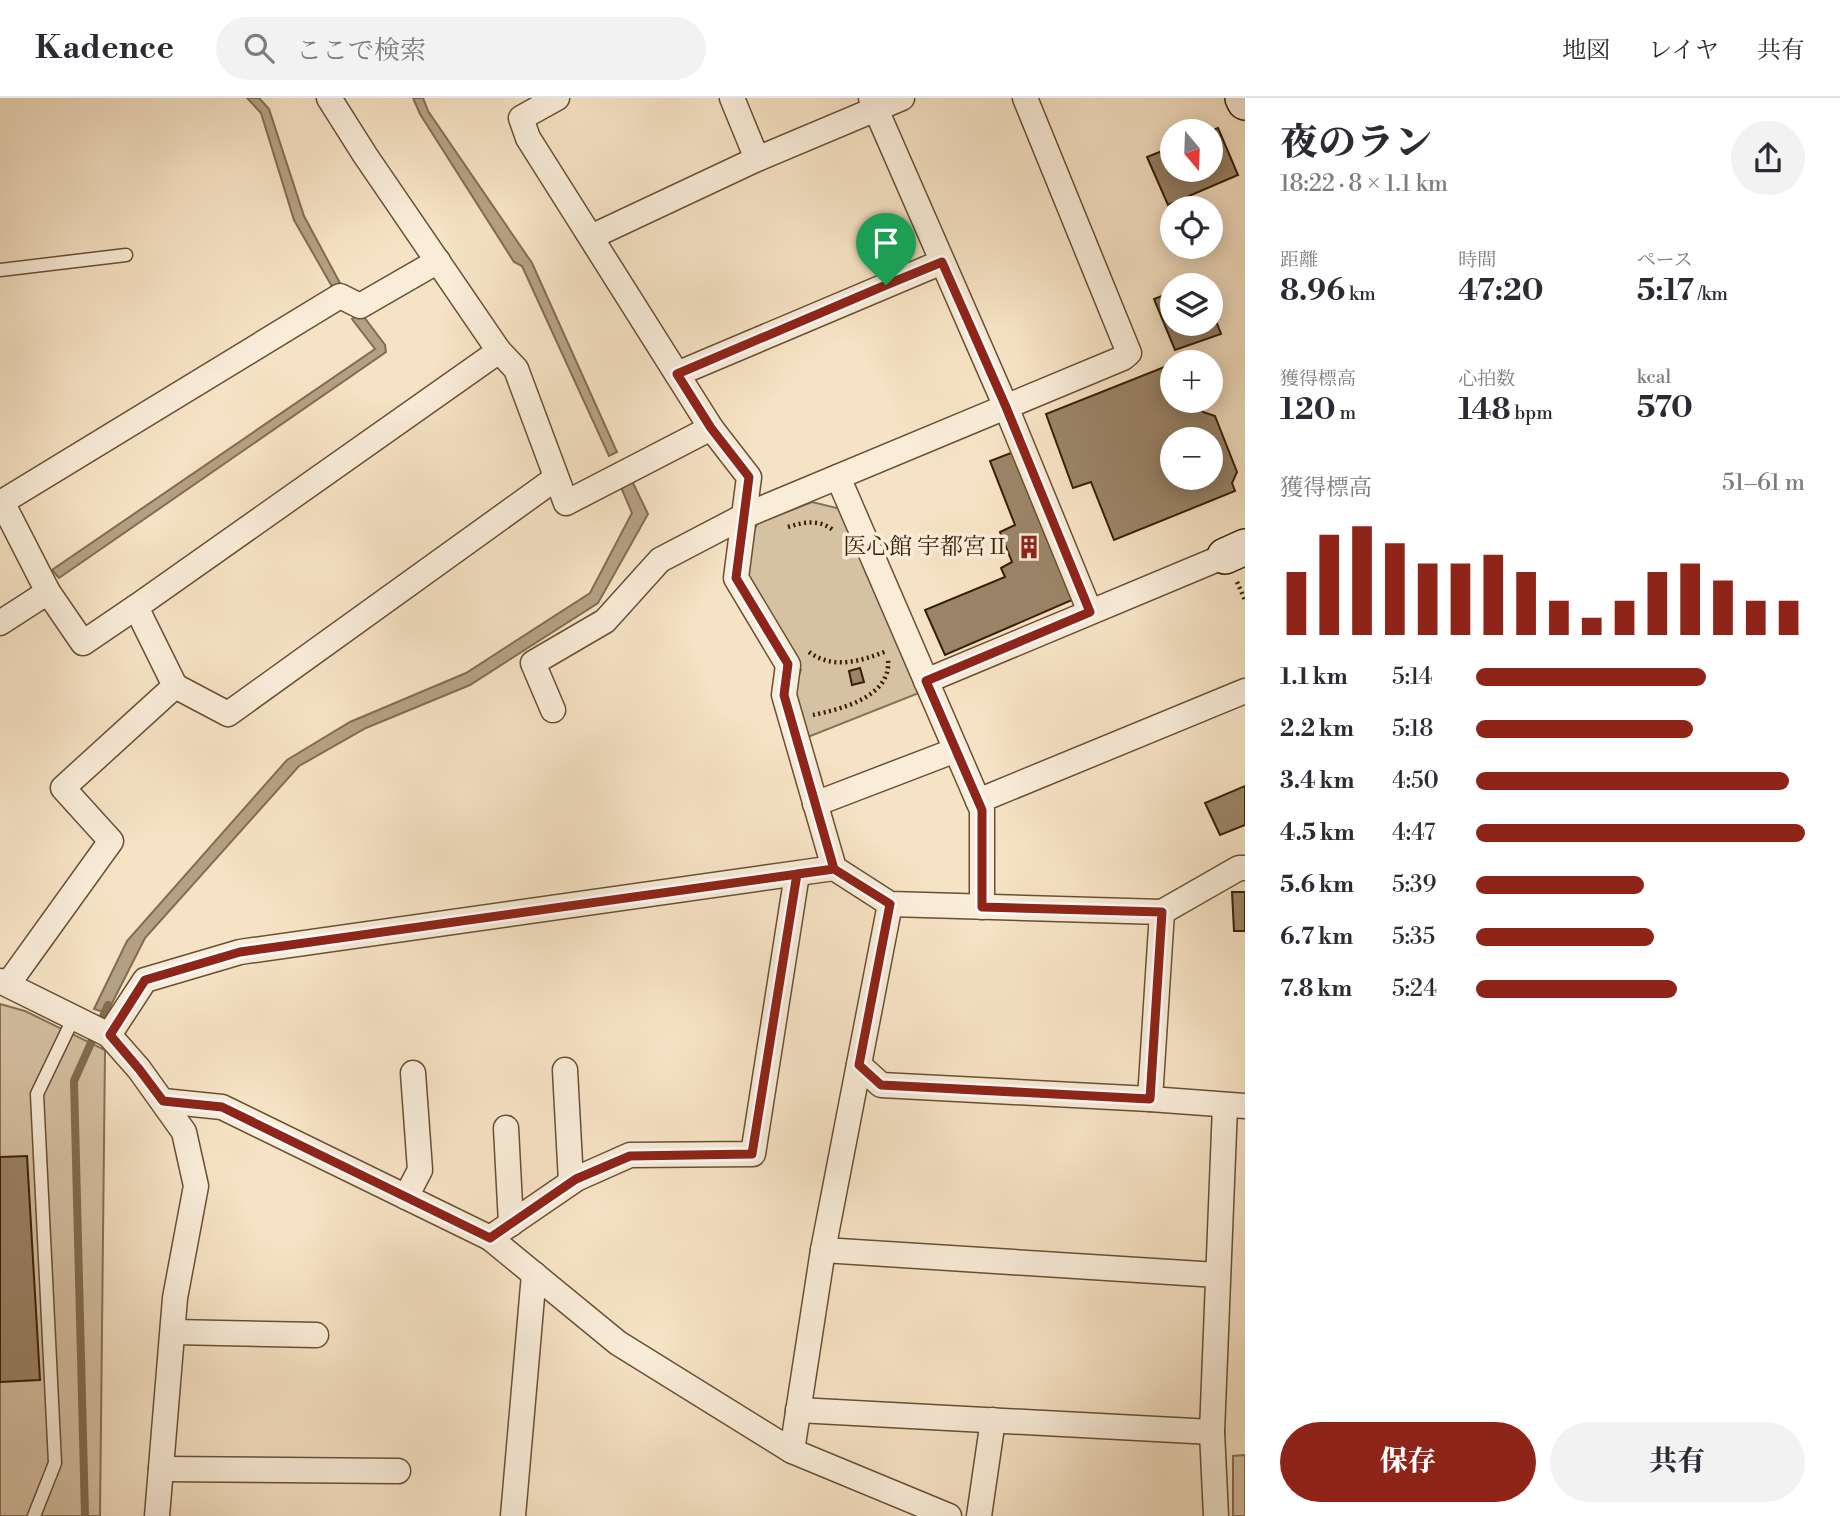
<!DOCTYPE html>
<html lang="ja">
<head>
<meta charset="utf-8">
<style>
	:root { --surface:#fff; --page:#f2f2f3; --text:#2b2b33; --muted:#7c7c81; --line:#e1e1e2; --accent:#8f2418 }
	body { margin:0; font-family:"Libre Bodoni","Noto Serif JP",serif; background:var(--page); color:var(--text); height:100vh; display:flex; flex-direction:column; font-size:26px; white-space:nowrap }
	* { box-sizing:border-box; margin:0 }
	p { font-size:23px; color:var(--muted) }
	.icon { flex:none; width:38px; height:38px; fill:none; stroke:currentColor; stroke-width:2; stroke-linecap:round; stroke-linejoin:round }
	.map { position:relative; flex:1; overflow:hidden }
	.sheet { display:flex; flex-direction:column; background:var(--surface); width:595px }
	.sheet>* { flex:none }
	.needle { width:46px; rotate:161deg }
	.tools { position:absolute; left:1160px; top:21px; display:grid; gap:14px }
	.tools a { display:grid; place-items:center; width:63px; height:63px; border-radius:50%; background:var(--surface); box-shadow:0 4px 18px #0003; font-size:35px }
	.pin { position:absolute; display:grid; place-items:center; width:60px; height:60px; color:#fff; margin:-72px -30px; border-radius:50% 50% 50% 0; rotate:-45deg; box-shadow:0 0 7px #0007 }
	.pin .icon { rotate:45deg }
	.round { display:grid; place-items:center; flex:none; width:74px; height:74px; border-radius:37px; background:var(--page) }
	.overview { display:flex; align-items:center; justify-content:space-between; height:119px; padding:0 35px }
	h1 { font-size:38px; font-weight:800; line-height:52px }
	.figures { display:grid; grid-template-columns:repeat(3,1fr); gap:10px; height:119px; padding:7px 35px }
	.figures div { display:grid; align-content:center }
	.figures b { font-size:30px; font-weight:800 }
	.figures small { font-size:19px; font-weight:400 }
	.figures p { font-size:19px }
	.chart { height:196px; padding:14px 35px }
	.chart p { display:flex; justify-content:space-between }
	.chart svg { width:100%; height:126px; margin-top:7px; stroke:var(--accent); stroke-width:6 }
	.button { display:flex; gap:14px; margin-top:auto; padding:14px 35px }
	.button a { flex:1; height:80px; border-radius:42px; background:var(--accent); color:#fff; font-size:28px; font-weight:800; line-height:80px; text-align:center }
	.button a+a { background:var(--page); color:var(--text) }
	ul { padding:0 35px; list-style:none; font-size:23px }
	li { display:grid; grid-template-columns:112px 84px 1fr; align-items:center; height:52px }
	li i { height:18px; border-radius:9px; background:var(--accent) }
	header { display:flex; align-items:center; gap:42px; box-sizing:border-box; height:98px; padding:0 35px; background:var(--surface); border-bottom:2px solid var(--line) }
	header strong { font-size:33px }
	nav { display:flex; gap:38px; margin-inline-start:auto; font-size:24px }
	.search { width:490px; height:63px; background:var(--page); display:flex; align-items:center; gap:18px; box-sizing:border-box; padding:0 24px; border-radius:38px; color:var(--muted); font-size:26px }
	main { display:flex; flex:1; min-height:0 }
	.map>svg:first-child { display:block }
	.green { fill:#d6c1a3; stroke:#877054; stroke-width:2 }
	.water { fill:#b5a083; stroke:#836c50; stroke-width:2 }
	.lines { fill:none; stroke-linecap:round; stroke-linejoin:round }
	.stream { stroke:#836c50; stroke-width:8 }
	.building { fill:#9b8468; stroke:#381f04; stroke-width:2; fill-rule:evenodd }
	.lane-casing { stroke:#685034; stroke-width:15 }
	.street-casing { stroke:#685034; stroke-width:27 }
	.secondary-casing { stroke:#381f04; stroke-width:38 }
	.path { stroke:#381f04; stroke-width:4.5; stroke-dasharray:2 3.5; stroke-linecap:butt }
	.lane { stroke:#f9ecd9; stroke-width:12 }
	.street { stroke:#f9ecd9; stroke-width:24 }
	.secondary { stroke:#f9ecd9; stroke-width:35 }
	.route-casing { stroke:#fff; stroke-width:14 }
	.route { stroke:#8f2418; stroke-width:9 }
	.labels { text-anchor:middle; dominant-baseline:central; stroke-width:7; stroke-linejoin:round; paint-order:stroke }
	.poi-label { font-size:23px; fill:#381f04; stroke:#f9ecd9; text-anchor:end }
</style>
</head>
<body>
<header>
<strong>Kadence</strong>
<div class="search"><svg class="icon" aria-label="search" viewBox="0 0 24 24"><circle cx="10" cy="10" r="6"/><path d="M15 15l6 6"/></svg>ここで検索</div>
<nav><a>地図</a><a>レイヤ</a><a>共有</a></nav>
</header>
<main>
<div class="map">
<svg width="1245" height="1418" viewBox="0 0 1245 1418">
	<rect width="100%" height="100%" fill="#f6e2c4"/>
	<filter id="stains"><feTurbulence type="fractalNoise" baseFrequency=".00286" numOctaves="4"/><feColorMatrix values="0 0 0 0 .2 0 0 0 0 .09 0 0 0 0 .02 0 0 0 .5 -.17"/></filter>
	<radialGradient id="worn" r=".72"><stop offset=".6" stop-color="#630" stop-opacity="0"/><stop offset="1" stop-color="#630" stop-opacity=".3"/></radialGradient>
	<g class="green">
		<path d="M812,404L845,412L924,593L803,641L791,595L801,572L761,510L745,479L748,448L757,426Z"/>
		<path d="M0,906L25,913L105,952L100,1418H0Z"/>
		<path d="M1245,1357V1418H1233V1358Z"/>
	</g>
	<g class="water">
		<path d="M247,0H259L269,11L304,118L341,187L334,192L294,122L261,15Z"/>
		<path d="M413,0H423L428,13L532,165L617,354L609,358L522,168L514,164L420,16Z"/>
		<path d="M361,215L385,247L386,254L59,480L52,472L375,251L352,221Z"/>
		<path d="M631,381L648,416L598,505L470,587L366,630L299,668L145,840L107,915L94,911L127,843L287,662L350,624L466,575L590,495L632,415L620,387Z"/>
	</g>
	<g class="lines">
		<path class="stream" d="M85,1418L74,983L108,907"/>
	</g>
	<g class="building">
		<path d="M1218,30L1238,77L1168,107L1147,59L1172,49V72H1211L1210,33Z"/>
		<path d="M1172,194V226H1211L1212,212L1221,236L1175,252L1154,201Z"/>
		<path d="M1172,266V303H1199L1203,314L1215,318L1237,374L1232,385L1235,393L1114,442L1091,384L1073,390L1046,316ZM1172,341H1211V380H1172Z"/>
		<path d="M1016,353L1072,502L945,557L925,512L1005,479L1001,470L1012,464L1000,434L1015,427L990,363Z"/>
		<path d="M860,570L864,584L852,587L849,573Z"/>
		<path d="M1245,688V727L1220,737L1205,705Z"/>
		<path d="M1232,794H1245V833H1234Z"/>
		<path d="M27,1058L40,1282L0,1284V1059Z"/>
	</g>
	<g class="lines">
		<g class="lane-casing">
			<g id="lane">
				<path d="M0,172L126,157"/>
				<path d="M34,1418L55,1365L37,996L74,919"/>
			</g>
		</g>
		<g class="street-casing">
			<g id="street">
				<path d="M329,0L365,57L499,253L516,271L566,405L711,330L749,379L736,480L788,567L784,597L834,770L890,806L1162,814L1150,1001L1245,1008"/>
				<path d="M557,0L521,20L528,40L711,330"/>
				<path d="M732,0L757,61L902,0"/>
				<path d="M871,0L1006,309L1090,514"/>
				<path d="M591,139L757,61"/>
				<path d="M677,276L942,164"/>
				<path d="M838,379L982,712V809"/>
				<path d="M48,494L83,545L136,509"/>
				<path d="M0,525L48,494L2,404L340,198L360,208L438,163"/>
				<path d="M926,583L1225,458"/>
				<path d="M175,588L228,616L556,380"/>
				<path d="M553,612L533,565L605,523L660,462L744,418L1123,260L1129,255L1025,0"/>
				<path d="M978,703L1245,593"/>
				<path d="M815,706L956,652"/>
				<path d="M890,806L823,1152L792,1353L949,1418"/>
				<path d="M1162,814L1239,770H1245"/>
				<path d="M0,883L109,937L139,971L184,1034L196,1088L175,1200L157,1418"/>
				<path d="M8,886L111,743L63,690L175,588L136,509L499,253"/>
				<path d="M109,937L145,882L240,854L834,770"/>
				<path d="M859,967L881,987L1150,1001"/>
				<path d="M565,972L571,1084"/>
				<path d="M163,1003L222,1009L490,1140L618,1245L792,1353"/>
				<path d="M506,1030L511,1126"/>
				<path d="M406,1099L420,1072L413,975"/>
				<path d="M490,1140L576,1081L630,1057L753,1056L797,776"/>
				<path d="M823,1152L1217,1177"/>
				<path d="M173,1234L316,1237"/>
				<path d="M798,1312L1212,1334"/>
				<path d="M161,1371L398,1373"/>
				<path d="M513,1418L534,1176"/>
				<path d="M979,1418L993,1322"/>
				<path d="M1216,1418L1212,1334L1225,1008"/>
			</g>
		</g>
		<g class="secondary-casing">
			<g id="secondary">
				<path d="M1243,0L1245,4"/>
				<path d="M1225,458L1245,449"/>
			</g>
		</g>
		<g class="path">
			<path d="M788,429C804,424 819,421 833,432"/>
			<path d="M1237,484L1245,502"/>
			<path d="M809,554C833,572 861,563 887,553"/>
			<path d="M813,617C841,611 892,599 888,561"/>
		</g>
		<use href="#lane" class="lane"/>
		<use href="#street" class="street"/>
		<use href="#secondary" class="secondary"/>
	</g>
	<g class="lines">
		<g class="route-casing">
			<path id="route" d="M886,187L677,276L711,330L749,379L736,480L788,566L784,597L834,771L240,854L145,882L110,937L139,971L163,1003L222,1009L490,1140L576,1081L630,1058L752,1056L797,776L834,771L890,806L859,967L881,987L1150,1001L1162,814L982,809V712L926,583L1090,514L1006,309L942,164L886,187"/>
		</g>
		<use href="#route" class="route"/>
	</g>
	<defs>
		<g id="building-bare" transform="scale(1.89)"><path d="M-4-6H4V6H1V3H-1V6H-4ZM-2.5-4.3h1.7v1.8h-1.7ZM.8-4.3h1.7v1.8H.8ZM-2.5-1h1.7V.8h-1.7ZM.8-1h1.7V.8H.8Z" fill="#8f2418" stroke="#f9ecd9" stroke-width="2.5" paint-order="stroke"/></g>
	</defs>
	<g fill-rule="evenodd">
		<use href="#building-bare" x="1029" y="449"/>
	</g>
	<g class="labels">
		<g class="poi-label">
			<text x="1009" y="449">医心館 宇都宮Ⅱ</text>
		</g>
	</g>
	<rect width="100%" height="100%" filter="url(#stains)"/>
	<rect width="100%" height="100%" fill="url(#worn)"/>
</svg>
<div class="tools">
<a><svg class="needle" viewBox="-14 -14 28 28"><path d="M0-13l5 13h-10z" fill="#e53935"/><path d="M0 13l5-13h-10z" fill="#7c7c81"/></svg></a>
<a><svg class="icon" aria-label="locate" viewBox="0 0 24 24"><circle cx="12" cy="12" r="6"/><path d="M12 2v4M12 18v4M2 12h4M18 12h4"/></svg></a>
<a><svg class="icon" aria-label="layers" viewBox="0 0 24 24"><path d="M12 4l9 5-9 5-9-5zM3 14l9 5 9-5"/></svg></a>
<a>+</a>
<a>−</a>
</div>
<div class="pin" style="left:886px;top:187px;background:#1e9e55"><svg class="icon" aria-label="arrive" viewBox="0 0 24 24"><path d="M6 21V4h12l-3 4 3 4H6"/></svg></div>
</div>
<section class="sheet">
<div class="overview"><div><h1>夜のラン</h1><p>18:22 · 8 × 1.1 km</p></div><a class="round"><svg class="icon" aria-label="share" viewBox="0 0 24 24"><path d="M12 15V3M7 8l5-5 5 5M5 13v7h14v-7"/></svg></a></div>
<div class="figures">
<div><p>距離</p><b>8.96<small> km</small></b></div>
<div><p>時間</p><b>47:20</b></div>
<div><p>ペース</p><b>5:17<small> /km</small></b></div>
</div>
<div class="figures">
<div><p>獲得標高</p><b>120<small> m</small></b></div>
<div><p>心拍数</p><b>148<small> bpm</small></b></div>
<div><p>kcal</p><b>570</b></div>
</div>
<div class="chart"><p><span>獲得標高</span>51–61 m</p>
<svg viewBox="0 0 160 44" preserveAspectRatio="none"><path d="M5 44V22M15 44V9M25 44V6M35 44V12M45 44V19M55 44V19M65 44V16M75 44V22M85 44V32M95 44V38M105 44V32M115 44V22M125 44V19M135 44V25M145 44V32M155 44V32"/></svg>
</div>
<ul>
<li><b>1.1 km</b>5:14<i style="width:70%"></i></li>
<li><b>2.2 km</b>5:18<i style="width:66%"></i></li>
<li><b>3.4 km</b>4:50<i style="width:95%"></i></li>
<li><b>4.5 km</b>4:47<i style="width:100%"></i></li>
<li><b>5.6 km</b>5:39<i style="width:51%"></i></li>
<li><b>6.7 km</b>5:35<i style="width:54%"></i></li>
<li><b>7.8 km</b>5:24<i style="width:61%"></i></li>
</ul>
<div class="button"><a>保存</a><a>共有</a></div>
</section>
</main>
</body>
</html>
